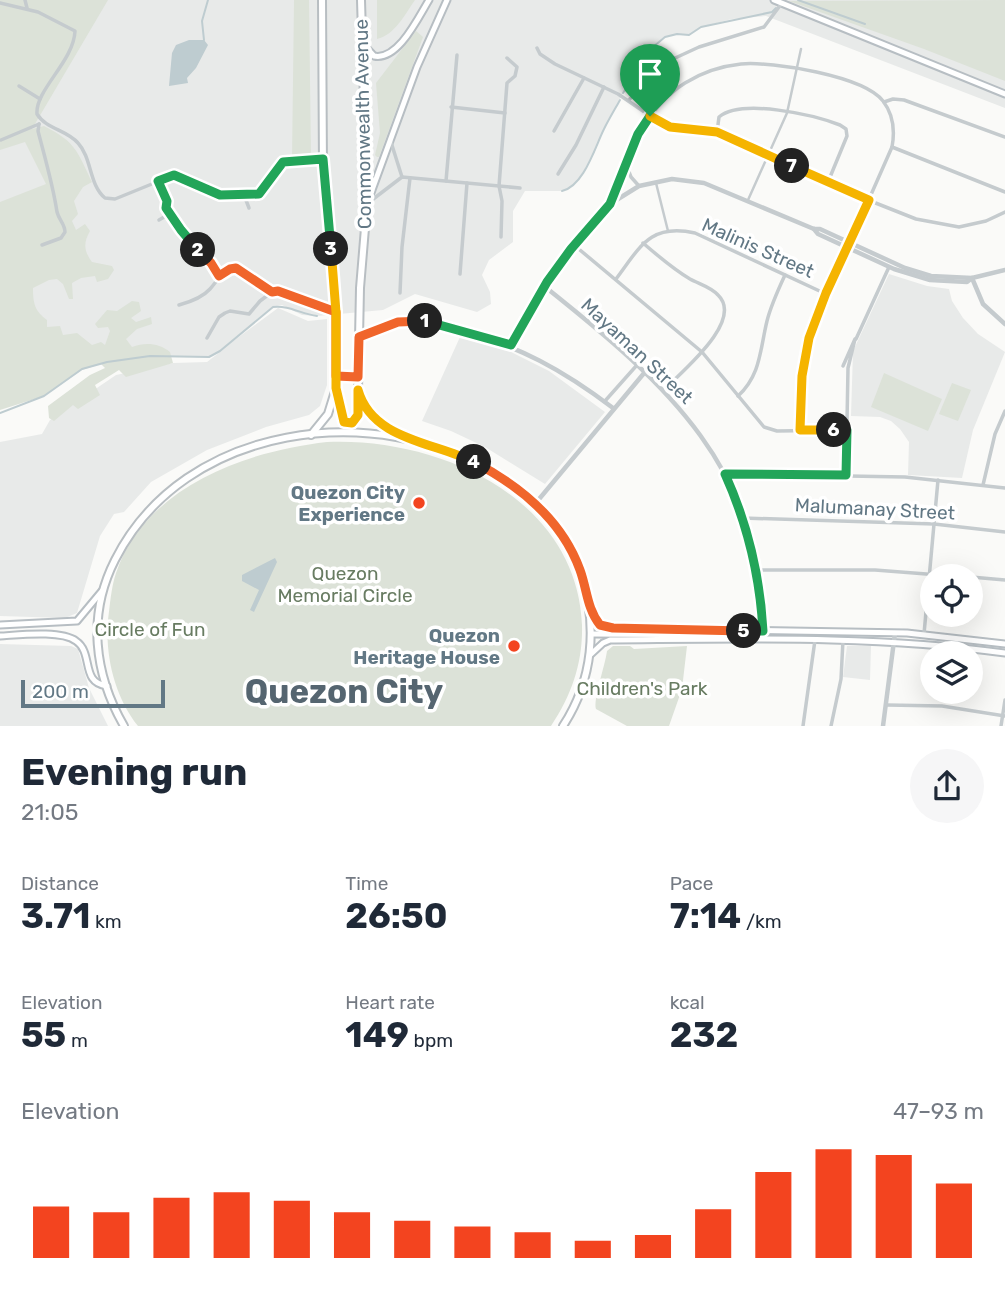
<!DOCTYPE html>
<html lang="en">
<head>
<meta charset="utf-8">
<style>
	:root { --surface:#fff; --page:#f6f6f7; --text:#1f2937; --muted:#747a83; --accent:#f3441f }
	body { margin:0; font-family:Rubik,sans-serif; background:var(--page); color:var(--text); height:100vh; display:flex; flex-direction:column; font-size:26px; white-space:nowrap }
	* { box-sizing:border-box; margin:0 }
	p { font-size:23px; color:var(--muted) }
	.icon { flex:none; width:38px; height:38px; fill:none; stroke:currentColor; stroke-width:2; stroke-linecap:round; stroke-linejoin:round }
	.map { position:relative; height:726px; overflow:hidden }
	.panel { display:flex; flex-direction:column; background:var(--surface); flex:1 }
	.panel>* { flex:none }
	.controls { position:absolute; left:920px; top:564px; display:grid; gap:14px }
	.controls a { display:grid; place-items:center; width:63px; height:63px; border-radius:50%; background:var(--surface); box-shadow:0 7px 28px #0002; font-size:35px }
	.scale { position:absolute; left:21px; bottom:18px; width:144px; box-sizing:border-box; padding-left:7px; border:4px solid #627885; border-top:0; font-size:19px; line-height:24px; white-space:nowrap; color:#627885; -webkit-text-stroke:5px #fff; paint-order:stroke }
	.pin { position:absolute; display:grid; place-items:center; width:60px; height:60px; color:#fff; margin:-72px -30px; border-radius:50% 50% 50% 0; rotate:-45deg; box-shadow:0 0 7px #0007 }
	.pin .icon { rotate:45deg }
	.km { position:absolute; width:35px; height:35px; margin:-18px; border-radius:50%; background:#222; color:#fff; font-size:19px; line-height:35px; text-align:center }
	.round { display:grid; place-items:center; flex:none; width:74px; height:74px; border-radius:37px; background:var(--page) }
	.head { display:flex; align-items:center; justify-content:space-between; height:119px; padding:0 21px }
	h1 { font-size:38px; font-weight:700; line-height:52px }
	.metrics { display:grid; grid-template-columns:repeat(3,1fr); gap:10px; height:119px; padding:7px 21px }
	.metrics div { display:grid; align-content:center }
	.metrics b { font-size:35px; font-weight:700 }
	.metrics small { font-size:19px; font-weight:400 }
	.metrics p { font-size:19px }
	.chart { height:196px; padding:14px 21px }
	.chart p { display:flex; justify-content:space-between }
	.chart svg { width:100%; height:126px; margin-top:7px; stroke:var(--accent); stroke-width:6 }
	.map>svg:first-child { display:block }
	.built { fill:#e8eae9 }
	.green { fill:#dce2d8 }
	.water { fill:#beccd0 }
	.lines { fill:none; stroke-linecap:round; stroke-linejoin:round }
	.stream { stroke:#beccd0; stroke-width:2 }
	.secondary-casing { stroke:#b7bec3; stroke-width:9 }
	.primary-casing { stroke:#b8bec2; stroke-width:10 }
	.pedestrian { stroke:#c5cbce; stroke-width:2.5 }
	.minor { stroke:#c5cbce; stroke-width:3.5 }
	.tertiary { stroke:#c5cbce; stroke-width:4.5 }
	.secondary { stroke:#fff; stroke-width:5 }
	.primary { stroke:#fff; stroke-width:6 }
	.split-1-casing { stroke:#fff; stroke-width:14 }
	.split-2-casing { stroke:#fff; stroke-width:14 }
	.split-3-casing { stroke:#fff; stroke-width:14 }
	.split-4-casing { stroke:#fff; stroke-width:14 }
	.split-5-casing { stroke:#fff; stroke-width:14 }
	.split-6-casing { stroke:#fff; stroke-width:14 }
	.split-7-casing { stroke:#fff; stroke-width:14 }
	.split-8-casing { stroke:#fff; stroke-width:14 }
	.split-1 { stroke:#22a559; stroke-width:9 }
	.split-2 { stroke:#f0652b; stroke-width:9 }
	.split-3 { stroke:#22a559; stroke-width:9 }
	.split-4 { stroke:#f5b400; stroke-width:9 }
	.split-5 { stroke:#f0652b; stroke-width:9 }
	.split-6 { stroke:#22a559; stroke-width:9 }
	.split-7 { stroke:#f5b400; stroke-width:9 }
	.split-8 { stroke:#f5b400; stroke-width:9 }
	.poi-dot { fill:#f3441f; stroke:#fff; stroke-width:2.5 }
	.labels { text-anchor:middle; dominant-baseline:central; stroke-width:7; stroke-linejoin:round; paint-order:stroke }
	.street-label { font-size:19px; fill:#627885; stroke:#fff }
	.poi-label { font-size:19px; font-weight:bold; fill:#627885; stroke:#fff; text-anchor:end }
	.park-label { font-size:19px; fill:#687c62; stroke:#fff }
	.town-label { font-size:33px; font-weight:bold; fill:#556570; stroke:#fff }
</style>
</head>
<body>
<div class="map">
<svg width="1005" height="726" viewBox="0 0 1005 726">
	<rect width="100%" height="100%" fill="#fafaf8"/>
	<g class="built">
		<path d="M0,0H1005V108L766,16L732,19L701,27L689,35L677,34L665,37L653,47L626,87L603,131L594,154L578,180L569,189L562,191H525L513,211V242L489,260L482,275L490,292L491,304L477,312L415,294L383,310L317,316L302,315L282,305L272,307L221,350L278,308L308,321L327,319V385L320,406L309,415L266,427L207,450L151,482L124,512L114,514L100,536L77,613L65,618L0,616V442L42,434L50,420L116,375L173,363L207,362L220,352L209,357L150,356L107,362L82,370L44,396L0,407Z"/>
		<path d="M889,274L927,286L949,289L952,301L963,318L978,334L1005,352L973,430L962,478L908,475L909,442L900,429L891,421L880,417L851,416L853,351Z"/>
		<path d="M460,337L509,351L549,371L605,412L545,484L485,447L451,431L422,421Z"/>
		<path d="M0,644L71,646L78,649L89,688L108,726H0Z"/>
		<path d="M847,646H871L870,680L843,677Z"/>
	</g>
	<g class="green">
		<path d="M0,0H108L32,129L44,126C76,142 77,151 92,182L83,187L74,201L78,214L72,221L76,230L85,224L90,231C83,243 84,251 92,262L112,266L114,270L108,279L97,282L95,276L81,278L72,283L73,299H69L63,284L57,279L49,280L33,288C33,304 35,311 47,320V327L60,326L63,335L77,333L92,345L101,342L105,345L110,331L108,327L98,328L95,324L107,310L117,311L132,301L139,302L141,311L131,318L136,322L151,317L152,324L137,329L126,339L132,347C145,342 159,343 170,352L173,363L126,377L119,370L95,385L100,395L78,409L73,405L54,421L49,418L48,406L90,375L105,368L101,364L82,369L44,396L0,410V202L46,184L25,142L0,150Z"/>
		<path d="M294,0H309L311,157L292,159Z"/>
		<path d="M377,0H415C405,14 395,35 377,39Z"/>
		<path d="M1005,0V81L924,49L789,1Z"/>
		<path d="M416,31L423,37L379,157H377L375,155L380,133L376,83Z"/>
		<path d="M884,373L942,399L928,431L871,407Z"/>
		<path d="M952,383L971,390L958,421L939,414Z"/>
		<path d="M327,442C439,437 577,498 582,625C583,662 572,695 551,726H138C115,697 105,657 108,620C110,605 111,588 116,573C145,487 246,451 327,442Z"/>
		<path d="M613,646H630L634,649L687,646L682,689L669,726H627L596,709C593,700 605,666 607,651Z"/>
	</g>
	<g class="water">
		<path d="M189,40H204L208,45L196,68L187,78L188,83L169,86L172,53L176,45Z"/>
		<path d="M275,558L277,562L254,612L250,610L259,590L242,581V575Z"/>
	</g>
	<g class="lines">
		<g class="stream">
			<path d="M798,0L865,24"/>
			<path d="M204,40L202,21L208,0"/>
			<path d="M623,93L653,47L665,37L677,34L689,35L701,27L772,12L776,8"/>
			<path d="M562,191C584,186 595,147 604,129C609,119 615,109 620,100"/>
			<path d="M0,413L44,396L82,369L107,362L150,356L209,357L220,351L273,307C289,305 301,314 317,316"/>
		</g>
		<g class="secondary-casing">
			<g id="secondary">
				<path d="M774,0L1005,94"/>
				<path d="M362,43L374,56C398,61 418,18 429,0"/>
				<path d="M368,201L417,67L447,0"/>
				<path d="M590,610L600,625L613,628L907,633L1005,644"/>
				<path d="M0,625L77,621L102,591"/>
				<path d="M592,634L736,635L745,631"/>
				<path d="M0,636C19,635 61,630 76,641C94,653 80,683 107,686"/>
				<path d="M590,655L603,643L610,640C742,639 874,635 1005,653"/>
			</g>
		</g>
		<g class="primary-casing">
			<g id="primary">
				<path d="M361,0L367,204L360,288L358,390L365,407L375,419L398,434"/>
				<path d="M336,376L358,377"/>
				<path d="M337,393L344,422L349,424L357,418L358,397"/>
				<path d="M311,435L328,414L336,388V312L323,168L322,0"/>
				<path d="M124,726C94,674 87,615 115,560C184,423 376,399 498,475C536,499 567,531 581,574C598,626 593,680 563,726"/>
			</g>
		</g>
		<g class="pedestrian">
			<path d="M656,183L668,231"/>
			<path d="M748,200L787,113L801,49"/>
		</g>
		<g class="minor">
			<path d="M25,0L27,8"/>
			<path d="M0,3L38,12L75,31C74,61 35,90 37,114C46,129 67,130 78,143C92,158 89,185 105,198L115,199L174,175L220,195L259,194L283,162L323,159"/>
			<path d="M537,48L540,54L555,64L618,94L665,126L717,132L868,200L916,219L959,227L986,221L1005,212"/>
			<path d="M19,86L40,99"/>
			<path d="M629,100L644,82L673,59L699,47L764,27L782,3"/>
			<path d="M884,102L893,99L904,100L1005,137"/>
			<path d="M451,107L505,113"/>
			<path d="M39,124L38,131C45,158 53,185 57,212C59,220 65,224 65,232L61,238L42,245"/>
			<path d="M554,131L584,78"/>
			<path d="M717,132L719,117C742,98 814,115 840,125L846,129L847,136L828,182"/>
			<path d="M390,139L402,177"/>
			<path d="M1,140L39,124"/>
			<path d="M892,147L1005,192"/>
			<path d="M627,167L631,177L639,186"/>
			<path d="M558,174L576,145L604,87"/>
			<path d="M158,181L167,201L166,208L181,230L211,263L219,276"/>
			<path d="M446,181L457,55"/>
			<path d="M244,195L249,208"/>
			<path d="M368,203L402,177L520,188"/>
			<path d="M610,204C629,158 641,111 685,83C701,73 722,66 741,64C772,61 864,76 883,101C893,114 895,131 892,147L811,331L801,376L800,430"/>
			<path d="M159,220L171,213"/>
			<path d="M501,237L502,201L499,186L507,83L515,76L517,67L507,58"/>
			<path d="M643,243C658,256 673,269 690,279C699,284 711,287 718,295C745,321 680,373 664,390"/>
			<path d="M574,245L702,352L764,427L777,431L847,430"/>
			<path d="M460,274L467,183"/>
			<path d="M616,279C640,247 650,223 695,233L826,294"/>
			<path d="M400,293L402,247L410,178"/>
			<path d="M179,305C190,302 202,298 210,289C219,279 222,270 236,268L262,287L272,292H281L336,312"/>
			<path d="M207,338L219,317L225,313L230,311L249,314L260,301L272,292"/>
			<path d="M856,339L889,267"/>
			<path d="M843,366L855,339L848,368L846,475"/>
			<path d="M738,396C761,375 760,349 767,321C771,305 778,290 785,275"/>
			<path d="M605,401L637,365"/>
			<path d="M725,474L905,477L1005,488"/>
			<path d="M983,485L995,434L1005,411"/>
			<path d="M743,518L934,524L1005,532"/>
			<path d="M757,570H875L952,576"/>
			<path d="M971,577L1005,580"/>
			<path d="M924,634L938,480"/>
			<path d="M887,705L942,706L1005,716"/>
			<path d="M803,726L815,640"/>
			<path d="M831,726L841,679L843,640"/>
			<path d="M1001,726L1005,700"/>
		</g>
		<g class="tertiary">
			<path d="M814,229L818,234L894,269L930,280L967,282L972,278L1005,270"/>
			<path d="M972,278L983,304L1005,324"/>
			<path d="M544,286C667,384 765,469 763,639"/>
			<path d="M359,337C376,331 393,321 411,321C428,320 443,325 459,330C519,346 563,370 613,408"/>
			<path d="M511,345L535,301L571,249L610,204L639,186L672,179L704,183L814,229H820L905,268L931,276L972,278"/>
			<path d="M535,504L645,372"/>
			<path d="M883,726L895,633"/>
		</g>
		<use href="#secondary" class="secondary"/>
		<use href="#primary" class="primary"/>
	</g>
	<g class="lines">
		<g class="split-1-casing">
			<path id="split-1" d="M425,321L511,345L547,282L571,249L610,204L638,134L650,116"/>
		</g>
		<g class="split-2-casing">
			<path id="split-2" d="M198,250L211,263L219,276L230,269L236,268L272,292L278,291L336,312V376L358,377L359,337L398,322L425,321"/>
		</g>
		<g class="split-3-casing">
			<path id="split-3" d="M198,250L181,230L166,208L167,201L158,181L174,175L220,195L259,194L283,162L323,159L331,249"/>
		</g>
		<g class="split-4-casing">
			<path id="split-4" d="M331,249L336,312V388L344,422L352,423L358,415V390C372,440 434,442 474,462"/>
		</g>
		<g class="split-5-casing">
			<path id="split-5" d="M474,462C520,486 562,520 580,570C587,589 587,609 600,625L613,628L744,631"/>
		</g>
		<g class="split-6-casing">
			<path id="split-6" d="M744,631H763C760,575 748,525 725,474L846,475L847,430H834"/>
		</g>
		<g class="split-7-casing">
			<path id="split-7" d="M792,166L869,200L826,293L809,338L802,376L800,430H834"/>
		</g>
		<g class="split-8-casing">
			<path id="split-8" d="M650,116L670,127L717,132L792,166"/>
		</g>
		<use href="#split-1" class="split-1"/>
		<use href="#split-2" class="split-2"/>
		<use href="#split-3" class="split-3"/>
		<use href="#split-4" class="split-4"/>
		<use href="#split-5" class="split-5"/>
		<use href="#split-6" class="split-6"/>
		<use href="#split-7" class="split-7"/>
		<use href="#split-8" class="split-8"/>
	</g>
	<g class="poi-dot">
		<circle cx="419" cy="503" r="7"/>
		<circle cx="514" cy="646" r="7"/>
	</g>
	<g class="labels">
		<g class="street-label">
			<text transform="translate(363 124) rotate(-91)">Commonwealth Avenue</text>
			<text transform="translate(758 248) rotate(24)">Malinis Street</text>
			<text transform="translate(637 351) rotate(43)">Mayaman Street</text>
			<text transform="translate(875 509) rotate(3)">Malumanay Street</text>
		</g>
		<g class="poi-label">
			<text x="405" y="492">Quezon City<tspan x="405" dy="22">Experience</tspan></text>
			<text x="500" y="635">Quezon<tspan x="500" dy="22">Heritage House</tspan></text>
		</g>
		<g class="park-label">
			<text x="345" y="573">Quezon<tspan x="345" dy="22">Memorial Circle</tspan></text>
			<text x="150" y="629">Circle of Fun</text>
			<text x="642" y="688">Children's Park</text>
		</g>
		<g class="town-label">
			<text x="344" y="691">Quezon City</text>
		</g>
	</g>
</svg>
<div class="controls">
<a><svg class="icon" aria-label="locate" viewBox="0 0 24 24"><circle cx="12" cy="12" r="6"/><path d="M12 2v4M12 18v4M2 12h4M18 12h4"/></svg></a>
<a><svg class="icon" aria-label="layers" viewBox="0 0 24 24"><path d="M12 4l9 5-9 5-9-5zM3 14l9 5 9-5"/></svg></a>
</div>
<div class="scale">200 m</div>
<div class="pin" style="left:650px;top:116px;background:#1e9e55"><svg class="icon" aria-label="arrive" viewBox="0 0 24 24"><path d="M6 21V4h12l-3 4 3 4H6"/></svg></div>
<b class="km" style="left:425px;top:321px">1</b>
<b class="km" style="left:198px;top:250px">2</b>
<b class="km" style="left:331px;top:249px">3</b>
<b class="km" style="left:474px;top:462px">4</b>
<b class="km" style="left:744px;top:631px">5</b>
<b class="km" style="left:834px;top:430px">6</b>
<b class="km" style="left:792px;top:166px">7</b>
</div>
<section class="panel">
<div class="head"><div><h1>Evening run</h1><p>21:05</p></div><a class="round"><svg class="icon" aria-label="share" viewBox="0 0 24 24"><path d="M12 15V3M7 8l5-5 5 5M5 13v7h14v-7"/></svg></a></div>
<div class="metrics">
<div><p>Distance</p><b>3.71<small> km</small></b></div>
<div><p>Time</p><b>26:50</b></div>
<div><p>Pace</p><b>7:14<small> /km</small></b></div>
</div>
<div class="metrics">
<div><p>Elevation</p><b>55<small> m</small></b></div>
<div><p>Heart rate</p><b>149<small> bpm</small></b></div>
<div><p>kcal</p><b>232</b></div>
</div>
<div class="chart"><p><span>Elevation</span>47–93 m</p>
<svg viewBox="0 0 160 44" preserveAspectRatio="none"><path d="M5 44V26M15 44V28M25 44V23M35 44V21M45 44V24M55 44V28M65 44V31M75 44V33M85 44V35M95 44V38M105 44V36M115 44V27M125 44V14M135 44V6M145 44V8M155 44V18"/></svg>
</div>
</section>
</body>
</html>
